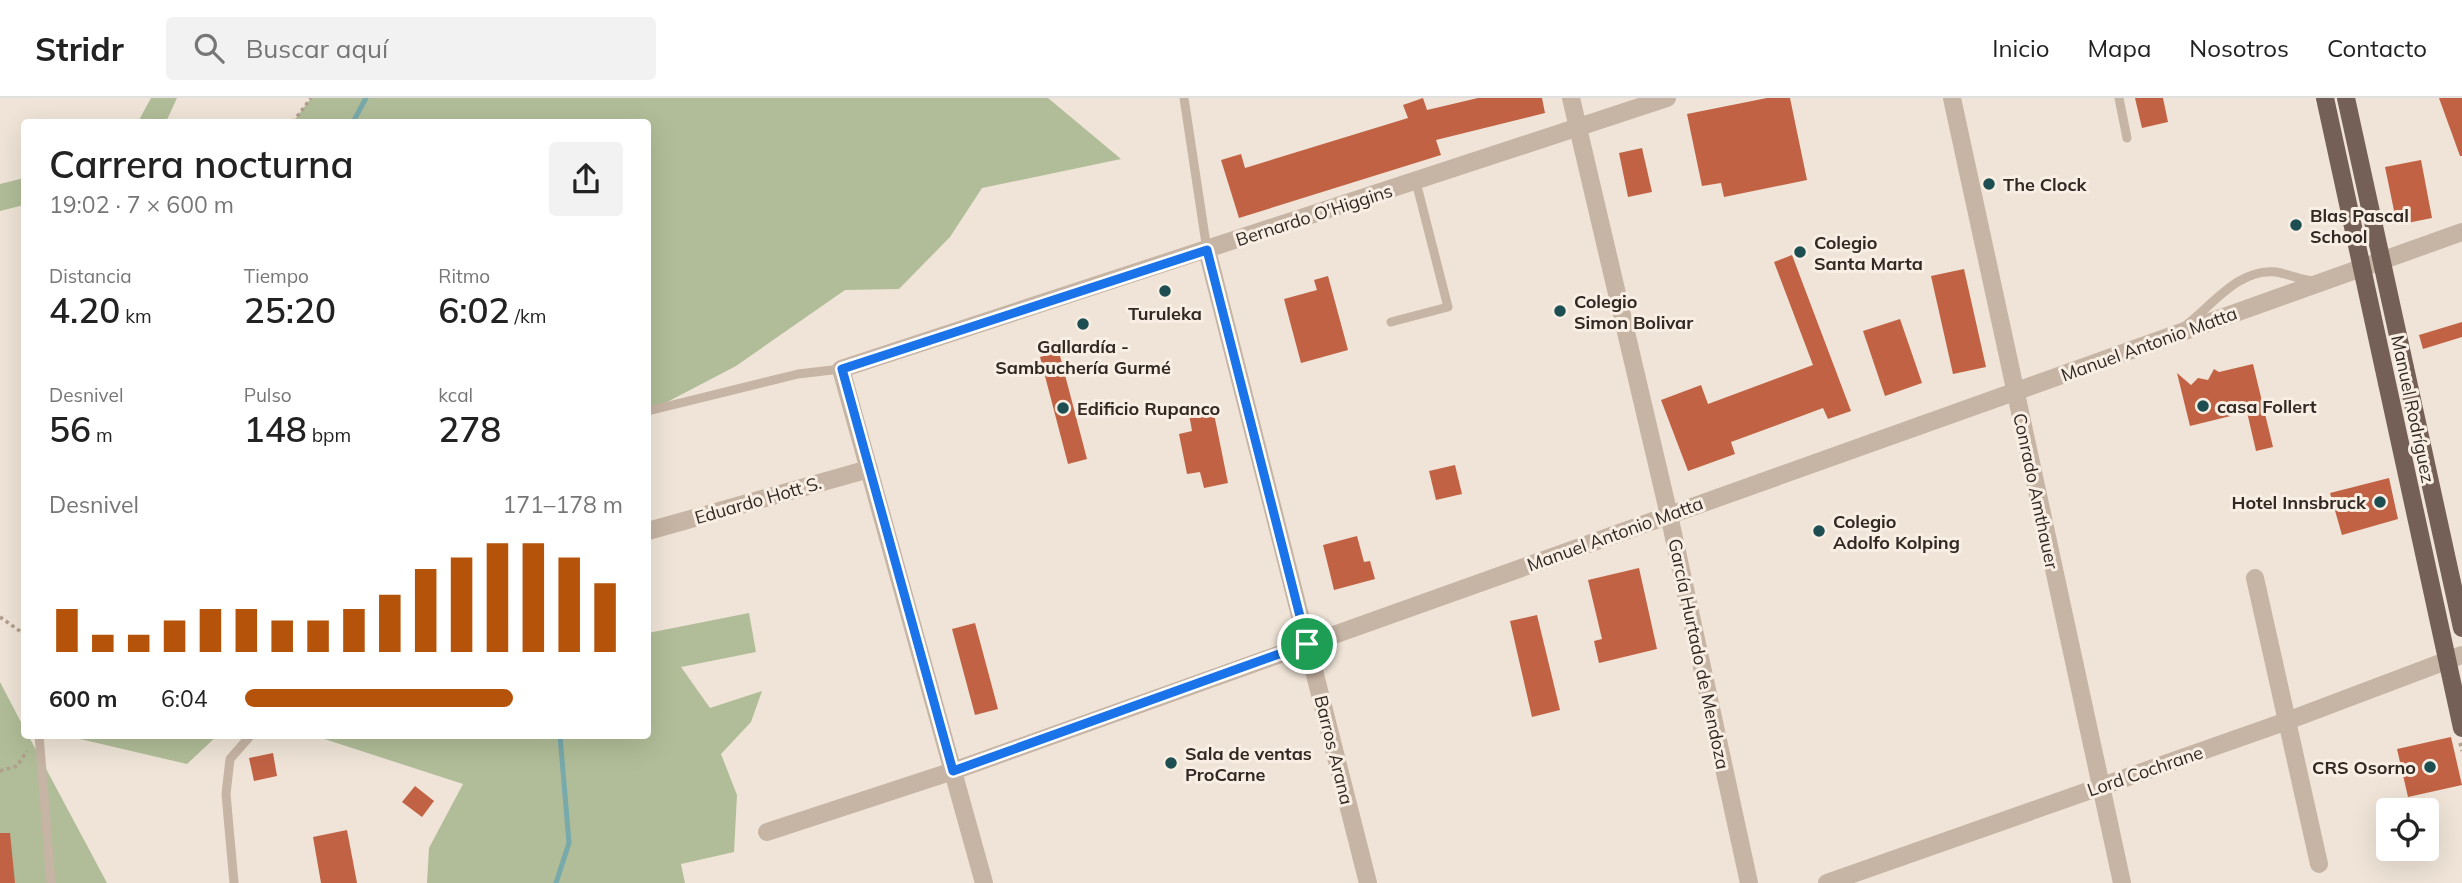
<!DOCTYPE html>
<html lang="es">
<head>
<meta charset="utf-8">
<style>
	:root { --surface:#fff; --page:#f2f2f2; --text:#222; --muted:#767676; --line:#e0e0e0; --accent:#b45309 }
	body { margin:0; font-family:Mulish,sans-serif; background:var(--page); color:var(--text); height:100vh; display:flex; flex-direction:column; font-size:26px; white-space:nowrap }
	* { box-sizing:border-box; margin:0 }
	p { font-size:23px; color:var(--muted) }
	.icon { flex:none; width:38px; height:38px; fill:none; stroke:currentColor; stroke-width:2; stroke-linecap:round; stroke-linejoin:round }
	.map { position:relative; flex:1; overflow:hidden }
	.drawer { position:absolute; left:21px; top:21px; width:630px; height:620px; display:flex; flex-direction:column; background:var(--surface); border-radius:7px; box-shadow:0 7px 28px #0002 }
	.drawer>* { flex:none }
	.tools { position:absolute; left:2376px; top:700px; display:grid; gap:14px }
	.tools a { display:grid; place-items:center; width:63px; height:63px; border-radius:7px; background:var(--surface); box-shadow:0 7px 28px #0002; font-size:35px }
	.pin { position:absolute; display:grid; place-items:center; width:60px; height:60px; color:#fff; margin:-30px; border:4px solid #fff; border-radius:50%; box-shadow:0 2px 7px #0007 }
	.round { display:grid; place-items:center; flex:none; width:74px; height:74px; border-radius:7px; background:var(--page) }
	.headline { display:flex; align-items:center; justify-content:space-between; height:119px; padding:0 28px }
	h1 { font-size:38px; font-weight:600; line-height:52px }
	.metrics { display:grid; grid-template-columns:repeat(3,1fr); gap:10px; height:119px; padding:7px 28px }
	.metrics div { display:grid; align-content:center }
	.metrics b { font-size:35px; font-weight:600 }
	.metrics small { font-size:19px; font-weight:400 }
	.metrics p { font-size:19px }
	.chart { height:196px; padding:14px 28px }
	.chart p { display:flex; justify-content:space-between }
	.chart svg { width:100%; height:126px; margin-top:7px; stroke:var(--accent); stroke-width:6 }
	ul { padding:0 28px; list-style:none; font-size:23px }
	li { display:grid; grid-template-columns:112px 84px 1fr; align-items:center; height:52px }
	li i { height:18px; border-radius:9px; background:var(--accent) }
	header { display:flex; align-items:center; gap:42px; box-sizing:border-box; height:98px; padding:0 35px; background:var(--surface); border-bottom:2px solid var(--line) }
	header strong { font-size:33px }
	nav { display:flex; gap:38px; margin-inline-start:auto; font-size:24px }
	.search { width:490px; height:63px; background:var(--page); display:flex; align-items:center; gap:18px; box-sizing:border-box; padding:0 24px; border-radius:7px; color:var(--muted); font-size:26px }
	.map>svg:first-child { display:block }
	.green { fill:#b1bd98 }
	.lines { fill:none; stroke-linecap:round; stroke-linejoin:round }
	.stream { stroke:#78a9ab; stroke-width:5 }
	.building { fill:#c16244 }
	.path { stroke:#b29e8e; stroke-width:3.5; stroke-dasharray:3.5 3.5; stroke-linecap:butt }
	.lane { stroke:#c6b4a4; stroke-width:9 }
	.street { stroke:#c6b4a4; stroke-width:18 }
	.primary { stroke:#746057; stroke-width:18 }
	.route-casing { stroke:#fff; stroke-width:14 }
	.route { stroke:#1a73e8; stroke-width:9 }
	.poi-dot { fill:#1d4e51; stroke:#f8eee3; stroke-width:2.5 }
	.labels { text-anchor:middle; dominant-baseline:central; stroke-width:6; stroke-linejoin:round; paint-order:stroke }
	.poi-label { font-size:18px; font-weight:bold; fill:#322925; stroke:#f8eee3; text-anchor:start }
	.street-label { font-size:18px; fill:#322925; stroke:#f8eee3 }
</style>
</head>
<body>
<header>
<strong>Stridr</strong>
<div class="search"><svg class="icon" aria-label="search" viewBox="0 0 24 24"><circle cx="10" cy="10" r="6"/><path d="M15 15l6 6"/></svg>Buscar aquí</div>
<nav><a>Inicio</a><a>Mapa</a><a>Nosotros</a><a>Contacto</a></nav>
</header>
<div class="map">
<svg width="2462" height="785" viewBox="0 0 2462 785">
	<rect width="100%" height="100%" fill="#efe4d7"/>
	<g class="green">
		<path d="M151,0H177L166,24H138Z"/>
		<path d="M311,0H1048L1121,61L982,90L950,139L899,191L845,192L736,268L648,314V24H293Z"/>
		<path d="M24,80V107L0,113V86Z"/>
		<path d="M749,515L756,554L681,569L710,610L762,593L751,624L721,656L737,697L734,754L681,766L685,785H427L429,750L463,686L312,637H648V535Z"/>
		<path d="M0,584L24,630V637H28L107,785H0Z"/>
		<path d="M82,637H218L187,666L80,641Z"/>
	</g>
	<g class="lines">
		<g class="stream">
			<path d="M353,24L366,0"/>
			<path d="M556,785L569,745L560,637"/>
		</g>
	</g>
	<g class="building">
		<path d="M1423,0L1427,12L1478,0H1542L1545,15L1436,42L1441,57L1239,120L1221,62L1241,56L1245,70L1408,20L1403,7Z"/>
		<path d="M1767,0H1790L1807,82L1724,99L1721,85L1702,88L1687,16Z"/>
		<path d="M2135,0H2163L2168,24L2142,30Z"/>
		<path d="M2439,0H2462V58H2460Z"/>
		<path d="M1642,50L1652,94L1628,99L1619,55Z"/>
		<path d="M2421,62L2432,120L2397,127L2385,69Z"/>
		<path d="M1792,157L1851,313L1828,321L1823,310L1731,344L1735,356L1688,373L1661,302L1701,287L1708,306L1813,267L1774,164Z"/>
		<path d="M1964,171L1986,269L1953,276L1931,178Z"/>
		<path d="M1328,178L1348,252L1301,265L1284,201L1317,192L1314,182Z"/>
		<path d="M1900,221L1922,285L1885,298L1863,233Z"/>
		<path d="M2462,224V239L2423,251L2419,237Z"/>
		<path d="M1059,254L1087,361L1068,366L1040,259Z"/>
		<path d="M2253,266L2273,349L2256,353L2247,314L2190,328L2177,275L2191,287L2198,280L2208,282L2214,271L2219,274Z"/>
		<path d="M1213,311L1228,385L1204,390L1200,374L1187,376L1179,336L1192,333L1189,316Z"/>
		<path d="M1455,367L1462,396L1436,402L1429,373Z"/>
		<path d="M2389,380L2398,421L2342,437L2330,395Z"/>
		<path d="M1357,438L1364,464L1370,463L1375,481L1334,492L1323,447Z"/>
		<path d="M1639,470L1657,551L1599,565L1594,543L1602,541L1588,482Z"/>
		<path d="M1537,517L1560,612L1532,619L1510,523Z"/>
		<path d="M975,525L998,611L975,617L952,531Z"/>
		<path d="M2451,639L2462,687L2408,699L2397,651Z"/>
		<path d="M273,655L277,678L254,683L249,660Z"/>
		<path d="M415,688L434,703L422,719L402,704Z"/>
		<path d="M347,732L357,785H321L313,739Z"/>
		<path d="M0,735H10L15,785H0Z"/>
	</g>
	<g class="lines">
		<g class="path">
			<path d="M293,24L311,0"/>
			<path d="M0,519L24,536"/>
			<path d="M2460,645L2462,653"/>
			<path d="M0,673L17,668L27,653"/>
		</g>
		<g class="lane">
			<path d="M1184,0L1207,152"/>
			<path d="M2119,0L2127,40"/>
			<path d="M1391,224L1448,209L1416,84"/>
			<path d="M2185,228C2212,208 2238,170 2276,174C2289,176 2300,182 2313,183"/>
			<path d="M648,313L798,276L841,271"/>
			<path d="M39,637L51,785"/>
			<path d="M234,785L226,696L230,661L251,637"/>
		</g>
		<g class="street">
			<path d="M1571,0L1669,417L1749,785"/>
			<path d="M1952,0L2122,785"/>
			<path d="M1207,152L1368,785"/>
			<path d="M648,433L869,371"/>
			<path d="M2255,480L2319,766"/>
			<path d="M767,734L953,673L2462,134"/>
			<path d="M984,785L841,271L1667,0"/>
			<path d="M1827,785L2287,623L2462,557"/>
		</g>
		<g class="primary">
			<path d="M2325,0L2462,630"/>
			<path d="M2346,0L2462,530"/>
		</g>
	</g>
	<g class="lines">
		<g class="route-casing">
			<path id="route" d="M1207,152L1307,546L953,673L842,271Z"/>
		</g>
		<use href="#route" class="route"/>
	</g>
	<g class="poi-dot">
		<circle cx="1989" cy="86" r="7"/>
		<circle cx="2296" cy="127" r="7"/>
		<circle cx="1800" cy="154" r="7"/>
		<circle cx="1165" cy="193" r="7"/>
		<circle cx="1560" cy="213" r="7"/>
		<circle cx="1083" cy="226" r="7"/>
		<circle cx="2203" cy="308" r="7"/>
		<circle cx="1063" cy="310" r="7"/>
		<circle cx="2380" cy="404" r="7"/>
		<circle cx="1819" cy="433" r="7"/>
		<circle cx="1171" cy="665" r="7"/>
		<circle cx="2430" cy="669" r="7"/>
	</g>
	<g class="labels">
		<g class="poi-label">
			<text x="2003" y="86">The Clock</text>
			<text x="2310" y="117">Blas Pascal<tspan x="2310" dy="21">School</tspan></text>
			<text x="1814" y="144">Colegio<tspan x="1814" dy="21">Santa Marta</tspan></text>
			<text x="1574" y="203">Colegio<tspan x="1574" dy="21">Simon Bolivar</tspan></text>
			<text x="1165" y="215" text-anchor="middle">Turuleka</text>
			<text x="1083" y="248" text-anchor="middle">Gallardía -<tspan x="1083" dy="21">Sambuchería Gurmé</tspan></text>
			<text x="2217" y="308">casa Follert</text>
			<text x="1077" y="310">Edificio Rupanco</text>
			<text x="2366" y="404" text-anchor="end">Hotel Innsbruck</text>
			<text x="1833" y="423">Colegio<tspan x="1833" dy="21">Adolfo Kolping</tspan></text>
			<text x="1185" y="655">Sala de ventas<tspan x="1185" dy="21">ProCarne</tspan></text>
			<text x="2416" y="669" text-anchor="end">CRS Osorno</text>
		</g>
		<g class="street-label">
			<text transform="translate(1314 117) rotate(-18)">Bernardo O'Higgins</text>
			<text transform="translate(2149 246) rotate(-20)">Manuel Antonio Matta</text>
			<text transform="translate(2413 311) rotate(78)">Manuel Rodríguez</text>
			<text transform="translate(2036 393) rotate(78)">Conrado Amthauer</text>
			<text transform="translate(758 402) rotate(-16)">Eduardo Hott S.</text>
			<text transform="translate(1615 436) rotate(-20)">Manuel Antonio Matta</text>
			<text transform="translate(1699 556) rotate(78)">García Hurtado de Mendoza</text>
			<text transform="translate(1334 652) rotate(76)">Barros Arana</text>
			<text transform="translate(2145 673) rotate(-19)">Lord Cochrane</text>
		</g>
	</g>
</svg>
<div class="tools">
<a><svg class="icon" aria-label="locate" viewBox="0 0 24 24"><circle cx="12" cy="12" r="6"/><path d="M12 2v4M12 18v4M2 12h4M18 12h4"/></svg></a>
</div>
<div class="pin" style="left:1307px;top:546px;background:#1e9e55"><svg class="icon" aria-label="arrive" viewBox="0 0 24 24"><path d="M6 21V4h12l-3 4 3 4H6"/></svg></div>
<section class="drawer">
<div class="headline"><div><h1>Carrera nocturna</h1><p>19:02 · 7 × 600 m</p></div><a class="round"><svg class="icon" aria-label="share" viewBox="0 0 24 24"><path d="M12 15V3M7 8l5-5 5 5M5 13v7h14v-7"/></svg></a></div>
<div class="metrics">
<div><p>Distancia</p><b>4.20<small> km</small></b></div>
<div><p>Tiempo</p><b>25:20</b></div>
<div><p>Ritmo</p><b>6:02<small> /km</small></b></div>
</div>
<div class="metrics">
<div><p>Desnivel</p><b>56<small> m</small></b></div>
<div><p>Pulso</p><b>148<small> bpm</small></b></div>
<div><p>kcal</p><b>278</b></div>
</div>
<div class="chart"><p><span>Desnivel</span>171–178 m</p>
<svg viewBox="0 0 160 44" preserveAspectRatio="none"><path d="M5 44V29M15 44V38M25 44V38M35 44V33M45 44V29M55 44V29M65 44V33M75 44V33M85 44V29M95 44V24M105 44V15M115 44V11M125 44V6M135 44V6M145 44V11M155 44V20"/></svg>
</div>
<ul>
<li><b>600 m</b>6:04<i style="width:71%"></i></li>
</ul>
</section>
</div>
</body>
</html>
